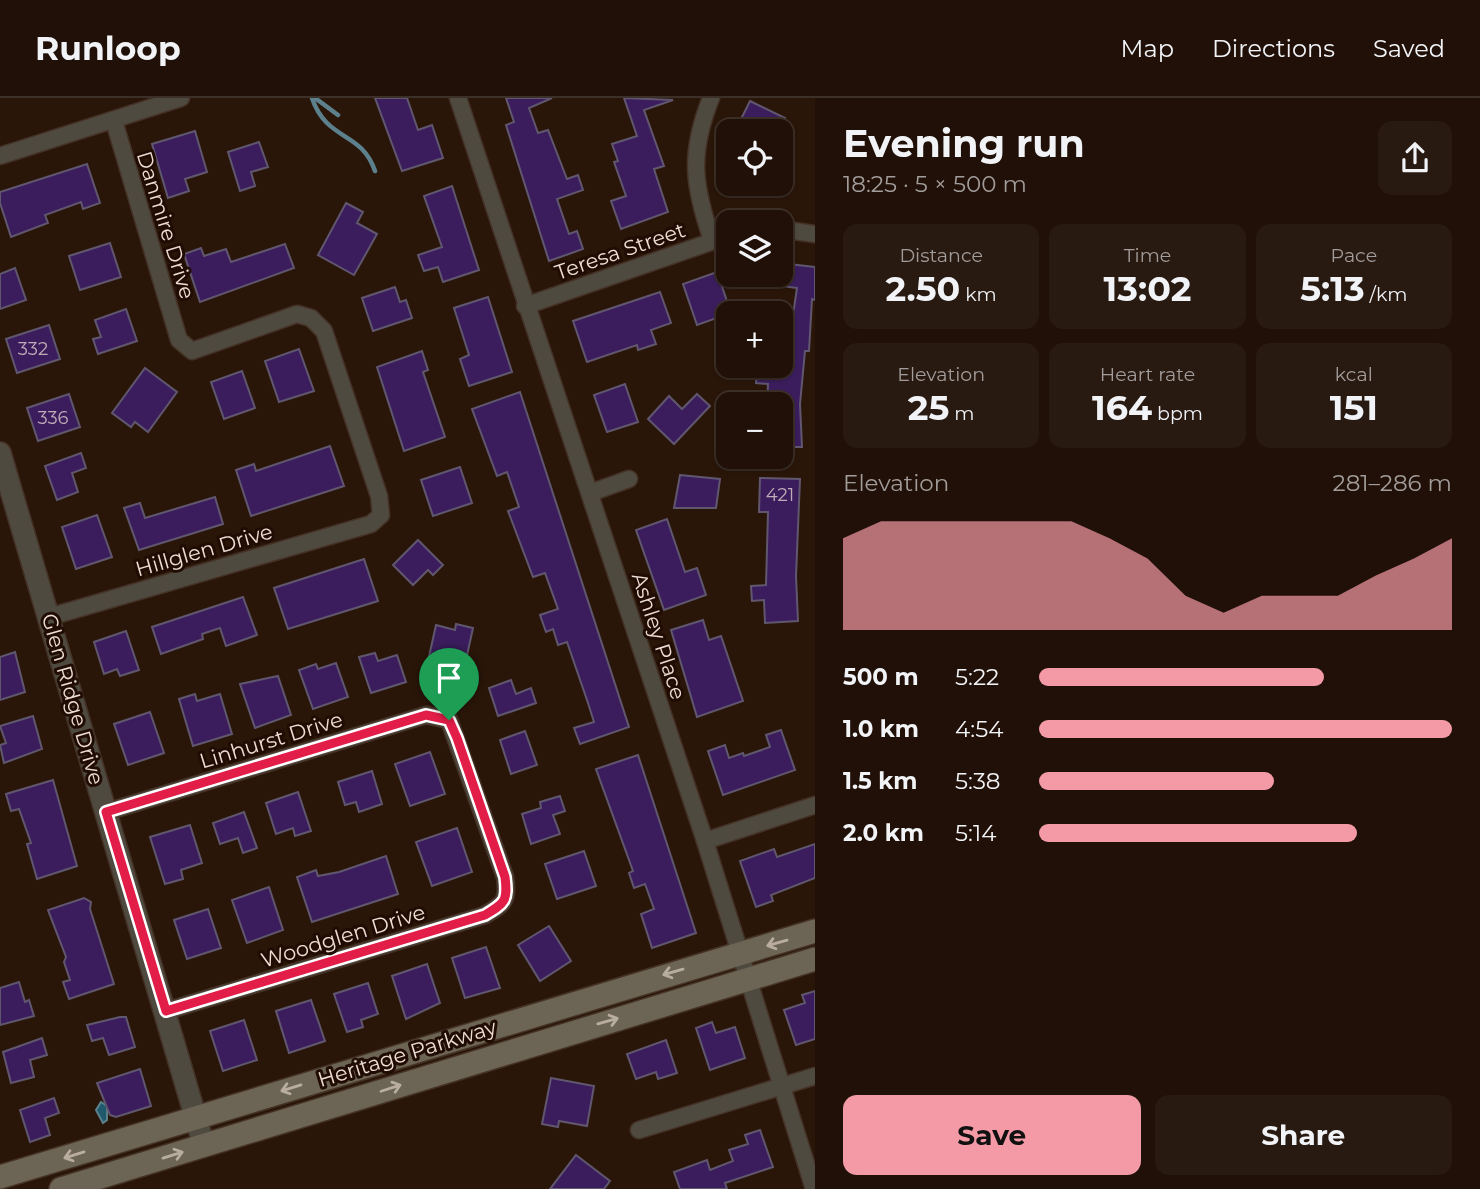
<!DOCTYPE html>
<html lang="en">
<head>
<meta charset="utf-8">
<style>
	:root { --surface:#201007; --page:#281911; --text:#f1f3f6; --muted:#a29d9b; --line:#3d3028; --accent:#f49aa6 }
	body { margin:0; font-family:Montserrat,sans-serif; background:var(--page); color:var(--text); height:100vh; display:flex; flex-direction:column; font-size:26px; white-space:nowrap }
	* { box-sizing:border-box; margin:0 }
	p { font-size:23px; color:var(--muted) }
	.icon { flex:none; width:38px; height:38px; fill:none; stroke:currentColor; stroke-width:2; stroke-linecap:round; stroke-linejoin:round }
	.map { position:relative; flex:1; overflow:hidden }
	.sheet { display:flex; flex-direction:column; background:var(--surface); width:665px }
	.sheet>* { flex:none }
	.buttons { position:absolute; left:716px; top:21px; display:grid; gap:14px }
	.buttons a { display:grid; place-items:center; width:77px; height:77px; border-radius:14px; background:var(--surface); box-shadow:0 2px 5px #0004,0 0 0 2px var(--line); font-size:35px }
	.pin { position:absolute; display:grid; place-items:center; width:60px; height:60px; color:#fff; margin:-72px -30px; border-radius:50% 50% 50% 0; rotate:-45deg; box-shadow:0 0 7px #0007 }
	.pin .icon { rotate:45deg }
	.round { display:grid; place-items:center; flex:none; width:74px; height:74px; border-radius:14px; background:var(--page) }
	.summary { display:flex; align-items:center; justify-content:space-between; height:119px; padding:0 28px }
	h1 { font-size:38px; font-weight:700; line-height:52px }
	.figures { display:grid; grid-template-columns:repeat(3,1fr); gap:10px; height:119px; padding:7px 28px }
	.figures div { display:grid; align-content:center; border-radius:14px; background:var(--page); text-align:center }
	.figures b { font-size:35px; font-weight:700 }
	.figures small { font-size:19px; font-weight:400 }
	.figures p { font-size:19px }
	.chart { height:196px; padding:14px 28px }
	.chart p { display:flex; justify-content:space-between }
	.chart svg { width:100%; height:126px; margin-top:7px; fill:var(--accent); opacity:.7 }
	.action { display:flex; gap:14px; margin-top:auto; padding:14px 28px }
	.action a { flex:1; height:80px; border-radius:14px; background:var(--accent); color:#111; font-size:28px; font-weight:700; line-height:80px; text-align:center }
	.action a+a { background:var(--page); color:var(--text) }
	ul { padding:0 28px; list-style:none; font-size:23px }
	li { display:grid; grid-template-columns:112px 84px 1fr; align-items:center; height:52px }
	li i { height:18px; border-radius:9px; background:var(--accent) }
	header { display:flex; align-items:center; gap:42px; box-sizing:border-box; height:98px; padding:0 35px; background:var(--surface); border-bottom:2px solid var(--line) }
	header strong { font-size:33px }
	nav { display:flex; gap:38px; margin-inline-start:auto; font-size:24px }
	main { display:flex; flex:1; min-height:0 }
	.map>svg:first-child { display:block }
	.water { fill:#1f596c; stroke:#5c818c; stroke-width:2 }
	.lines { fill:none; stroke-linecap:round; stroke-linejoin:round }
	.stream { stroke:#5c818c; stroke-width:4.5 }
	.building { fill:#3b1d5d; stroke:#60576f; stroke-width:2 }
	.minor-casing { stroke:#453226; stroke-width:19 }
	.tertiary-casing { stroke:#453226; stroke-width:24 }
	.secondary-casing { stroke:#453226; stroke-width:26 }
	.minor { stroke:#4f4a40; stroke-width:16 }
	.tertiary { stroke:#4f4a40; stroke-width:21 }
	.secondary { stroke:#6c6454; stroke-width:23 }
	.oneway { stroke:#b9ada1 }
	.route-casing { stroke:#fff; stroke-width:14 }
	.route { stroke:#e11d48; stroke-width:9 }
	.labels { text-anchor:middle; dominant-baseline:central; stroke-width:6; stroke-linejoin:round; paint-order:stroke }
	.number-label { font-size:18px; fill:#c0adb7 }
	.street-label { font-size:21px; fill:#ecddd5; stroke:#200c02 }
</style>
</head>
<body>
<header>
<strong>Runloop</strong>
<nav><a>Map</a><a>Directions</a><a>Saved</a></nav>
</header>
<main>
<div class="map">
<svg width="815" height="1091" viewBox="0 0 815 1091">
	<rect width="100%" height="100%" fill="#2a1609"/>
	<path class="water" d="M101,1004L107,1008V1022L103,1025L96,1012Z"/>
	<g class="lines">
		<g class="stream">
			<path d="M312,0C327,44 361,32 375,73"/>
			<path d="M315,0L338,17"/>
		</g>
	</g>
	<g class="building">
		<path d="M375,0H407L418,32L432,27L443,60L402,73Z"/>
		<path d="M506,0H552L529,10L538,35L548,32L567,81L578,77L583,92L557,101L569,136L577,133L583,151L549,163L506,27L514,24Z"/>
		<path d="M624,0L673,2L644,12L664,68L654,71L668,114L621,131L611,103L626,98L614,64L618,63L612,46L637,38Z"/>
		<path d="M750,3L785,20L779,33L764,28L761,33H735Z"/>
		<path d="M195,33L207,74L185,81L189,93L168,100L152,46Z"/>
		<path d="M259,44L268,69L251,74L255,88L240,93L228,54Z"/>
		<path d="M87,66L100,105L83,111L81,104L45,117L48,125L11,139L0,105V94Z"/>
		<path d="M452,88L479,172L443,184L438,169L424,173L418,157L442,149L424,98Z"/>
		<path d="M346,105L363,114L357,125L377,136L354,177L318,157Z"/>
		<path d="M110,145L121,179L80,192L69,158Z"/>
		<path d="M285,146L294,170L200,204L184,156L201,150L204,158L226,151L231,164Z"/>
		<path d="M780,165L815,169V202L812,201L809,253H805L800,306L802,349H780V305H767L768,286L756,285L757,269L780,271V216L793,217L797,190L754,184L755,177H780Z"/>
		<path d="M15,170L26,202L0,211V176Z"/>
		<path d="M717,174L731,215L697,227L683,186Z"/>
		<path d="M395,189L400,204L406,202L412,220L373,233L362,200Z"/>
		<path d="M660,194L671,225L651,232L656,246L638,252L637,247L587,264L573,223Z"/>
		<path d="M488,199L512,274L469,288L460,261L469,257L454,210Z"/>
		<path d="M126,211L137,243L98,256L93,241L101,239L95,222Z"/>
		<path d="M49,227L60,261L17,275L6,241Z"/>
		<path d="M299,251L314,293L279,304L265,263Z"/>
		<path d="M422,253L428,272L423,274L445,339L404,353L377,269Z"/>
		<path d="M145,270L177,294L148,334L135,324L131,329L112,315Z"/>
		<path d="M242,273L255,310L224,321L211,284Z"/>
		<path d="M625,286L638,324L607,334L594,297Z"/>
		<path d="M520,294L629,629L580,646L574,630L594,624L588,605L567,544L558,547L553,531L546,534L540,517L558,511L545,475L533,479L508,413L519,409L507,374L497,378L472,311Z"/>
		<path d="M69,296L80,329L38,343L27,310Z"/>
		<path d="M697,296L710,308L674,346L648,321L669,298L682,311Z"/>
		<path d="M330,348L344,388L251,418L236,372L254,366L256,373Z"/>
		<path d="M81,355L86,370L72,375L78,394L57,402L45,368Z"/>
		<path d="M460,369L472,405L433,418L421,382Z"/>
		<path d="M680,377L720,381L716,410H674Z"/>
		<path d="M760,380L800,381L796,478L798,523L765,525L764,502L752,503L751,488L766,487L768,414H759Z"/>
		<path d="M215,399L223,426L139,452L124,410L140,405L145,420Z"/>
		<path d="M97,417L112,459L76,471L62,429Z"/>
		<path d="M667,421L685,474L697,470L706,497L664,512L636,432Z"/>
		<path d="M418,442L443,467L433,477L428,472L413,487L393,467Z"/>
		<path d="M364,461L378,503L288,531L274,490Z"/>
		<path d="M243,499L257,537L226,548L220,530L202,536L203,541L161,556L152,529Z"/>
		<path d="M703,522L709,542L721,538L743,603L697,619L671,532Z"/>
		<path d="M456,526L473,530L464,571L428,563L436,527L455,532Z"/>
		<path d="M126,533L139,572L120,578L117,571L104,576L94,544Z"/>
		<path d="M15,554L25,594L0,602V559Z"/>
		<path d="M375,555L378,563L397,557L406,584L371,595L359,559Z"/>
		<path d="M336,565L348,599L313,611L299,572L316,566L318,571Z"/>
		<path d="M278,578L291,617L255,630L240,586Z"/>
		<path d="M511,582L516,596L531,590L536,605L498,618L489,590Z"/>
		<path d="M195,596L197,603L220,596L232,636L193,648L179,601Z"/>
		<path d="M150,614L164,655L128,667L114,626Z"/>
		<path d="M33,618L42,651L4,665L0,647L6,645L0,628Z"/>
		<path d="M781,632L795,672L723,697L708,653L725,647L729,660L743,655L744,658L770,649L766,637Z"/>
		<path d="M525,633L537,667L511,676L500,642Z"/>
		<path d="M430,654L445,696L410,708L395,666Z"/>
		<path d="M638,657L696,835L652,850L641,816L654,811L645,786L634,790L629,775L633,773L596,671Z"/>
		<path d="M372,673L382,706L359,714L356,704L345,707L338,684Z"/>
		<path d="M53,682L77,768L37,781L27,746L31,745L19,711L11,713L6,696Z"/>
		<path d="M298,694L311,733L295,738L293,730L276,736L266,705Z"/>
		<path d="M560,698L565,713L553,717L560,736L531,746L522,716L541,710L540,704Z"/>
		<path d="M244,714L257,750L243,755L238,740L220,746L213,725Z"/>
		<path d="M190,727L202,765L181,772L183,781L165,786L150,739Z"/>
		<path d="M457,730L472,774L432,788L416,744Z"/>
		<path d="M815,746V780L771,797L773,803L756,809L740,763L774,751L777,759Z"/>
		<path d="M584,753L596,788L557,801L545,766Z"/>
		<path d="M386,758L398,796L312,824L297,779L316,772L318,778L339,774Z"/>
		<path d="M269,789L283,832L247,845L232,802Z"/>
		<path d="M84,800L91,804L90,811L114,886L69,901L63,884L70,882L64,864L66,859L48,812Z"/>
		<path d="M208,811L221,850L187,861L174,822Z"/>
		<path d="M549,828L571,863L540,883L518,847Z"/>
		<path d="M486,849L500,890L465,900L452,860Z"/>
		<path d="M427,866L440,905L406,921L392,878Z"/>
		<path d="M19,884L25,904L29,902L34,918L0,927V890Z"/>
		<path d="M368,885L378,916L361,922L363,929L347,934L334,896Z"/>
		<path d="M815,893V941L796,947L784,912L805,905L802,897Z"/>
		<path d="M311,902L325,943L289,955L276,913Z"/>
		<path d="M120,919H126L135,949L109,957L103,940L92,943L87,927Z"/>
		<path d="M244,922L257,962L223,973L210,933Z"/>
		<path d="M712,924L716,935L735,929L745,960L710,972L696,930Z"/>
		<path d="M42,940L47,957L30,962L34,979L11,985L3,954Z"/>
		<path d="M666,942L677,975L658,981L656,974L636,981L627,956Z"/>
		<path d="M140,971L151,1008L116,1019L110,1017L97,985Z"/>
		<path d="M551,980L594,988L587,1028L559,1023L558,1029L542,1026Z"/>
		<path d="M54,1000L59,1015L45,1020L50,1037L30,1044L20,1012Z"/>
		<path d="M760,1032L773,1069L725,1085L727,1091H680L674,1074L707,1062L710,1072L733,1063L729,1052L748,1046L745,1037Z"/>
		<path d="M576,1057L610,1083L604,1091H550Z"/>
	</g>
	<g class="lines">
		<g class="minor-casing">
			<g id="minor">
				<path d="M458,0L705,743L814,1091"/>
				<path d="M711,0C689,55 693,87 712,142"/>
				<path d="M0,58L181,0"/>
				<path d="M780,131L815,136"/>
				<path d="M525,208L728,138"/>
				<path d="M590,395L629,381"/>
				<path d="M49,519L371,426L381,417L379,398L324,233L311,220L297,216L192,253L179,242L114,23"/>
				<path d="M106,714L426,617L449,622L505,779C508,803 505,805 485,817L166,913"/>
				<path d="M705,743L815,707"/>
				<path d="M639,1032L815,978"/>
			</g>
		</g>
		<g class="tertiary-casing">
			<path id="tertiary" d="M0,355L204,1048"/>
		</g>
		<g class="secondary-casing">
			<g id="secondary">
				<path d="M0,1079L815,833"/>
				<path d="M61,1091L815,861"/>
			</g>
		</g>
		<use href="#minor" class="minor"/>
		<use href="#tertiary" class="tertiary"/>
		<use href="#secondary" class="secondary"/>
	</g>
	<defs><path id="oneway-shaft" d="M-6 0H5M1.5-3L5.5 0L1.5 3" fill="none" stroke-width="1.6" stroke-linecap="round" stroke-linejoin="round" transform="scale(1.75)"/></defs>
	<g class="oneway">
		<use href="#oneway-shaft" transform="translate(777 845) rotate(164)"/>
		<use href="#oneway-shaft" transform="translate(673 874) rotate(164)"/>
		<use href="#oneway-shaft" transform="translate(608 923) rotate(-16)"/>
		<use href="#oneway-shaft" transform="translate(291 990) rotate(163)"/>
		<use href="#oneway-shaft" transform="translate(391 990) rotate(-18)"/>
		<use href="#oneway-shaft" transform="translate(74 1057) rotate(163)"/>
		<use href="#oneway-shaft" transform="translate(173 1057) rotate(-17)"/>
	</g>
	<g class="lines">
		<g class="route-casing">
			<path id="route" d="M426,617L449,622L457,640L505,779C508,803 505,805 485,817L166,913L106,714Z"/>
		</g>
		<use href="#route" class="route"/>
	</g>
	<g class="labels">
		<g class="number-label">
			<text x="33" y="251">332</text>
			<text x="53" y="320">336</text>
			<text x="780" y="397">421</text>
		</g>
		<g class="street-label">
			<text transform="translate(166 127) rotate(73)">Danmire Drive</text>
			<text transform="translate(620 153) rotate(-19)">Teresa Street</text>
			<text transform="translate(204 452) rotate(-16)">Hillglen Drive</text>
			<text transform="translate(659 538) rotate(72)">Ashley Place</text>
			<text transform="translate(73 601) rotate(74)">Glen Ridge Drive</text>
			<text transform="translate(271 642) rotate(-17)">Linhurst Drive</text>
			<text transform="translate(343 838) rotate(-17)">Woodglen Drive</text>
			<text transform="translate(407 955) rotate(-17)">Heritage Parkway</text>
		</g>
	</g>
</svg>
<div class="buttons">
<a><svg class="icon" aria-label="locate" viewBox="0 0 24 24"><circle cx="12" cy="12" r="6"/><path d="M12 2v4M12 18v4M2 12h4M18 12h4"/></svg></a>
<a><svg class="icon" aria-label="layers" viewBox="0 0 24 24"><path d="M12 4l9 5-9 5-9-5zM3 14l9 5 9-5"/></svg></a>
<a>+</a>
<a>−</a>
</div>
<div class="pin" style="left:449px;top:622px;background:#1e9e55"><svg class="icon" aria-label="arrive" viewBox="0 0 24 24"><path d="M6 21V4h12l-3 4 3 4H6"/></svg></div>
</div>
<section class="sheet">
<div class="summary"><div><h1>Evening run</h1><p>18:25 · 5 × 500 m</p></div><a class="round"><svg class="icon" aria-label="share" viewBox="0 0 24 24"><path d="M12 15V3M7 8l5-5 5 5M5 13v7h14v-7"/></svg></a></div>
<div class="figures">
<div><p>Distance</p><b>2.50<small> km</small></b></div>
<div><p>Time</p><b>13:02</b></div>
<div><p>Pace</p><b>5:13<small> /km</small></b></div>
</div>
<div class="figures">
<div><p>Elevation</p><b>25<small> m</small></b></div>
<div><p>Heart rate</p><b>164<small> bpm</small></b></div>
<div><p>kcal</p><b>151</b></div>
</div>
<div class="chart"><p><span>Elevation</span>281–286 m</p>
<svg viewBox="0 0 160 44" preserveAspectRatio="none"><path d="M0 44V12L10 6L20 6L30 6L40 6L50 6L60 6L70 12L80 19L90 32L100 38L110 32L120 32L130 32L140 25L150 19L160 12V44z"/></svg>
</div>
<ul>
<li><b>500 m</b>5:22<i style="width:69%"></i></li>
<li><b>1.0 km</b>4:54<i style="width:100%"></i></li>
<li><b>1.5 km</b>5:38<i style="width:57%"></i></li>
<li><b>2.0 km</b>5:14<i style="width:77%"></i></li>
</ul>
<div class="action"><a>Save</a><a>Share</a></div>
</section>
</main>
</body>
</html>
